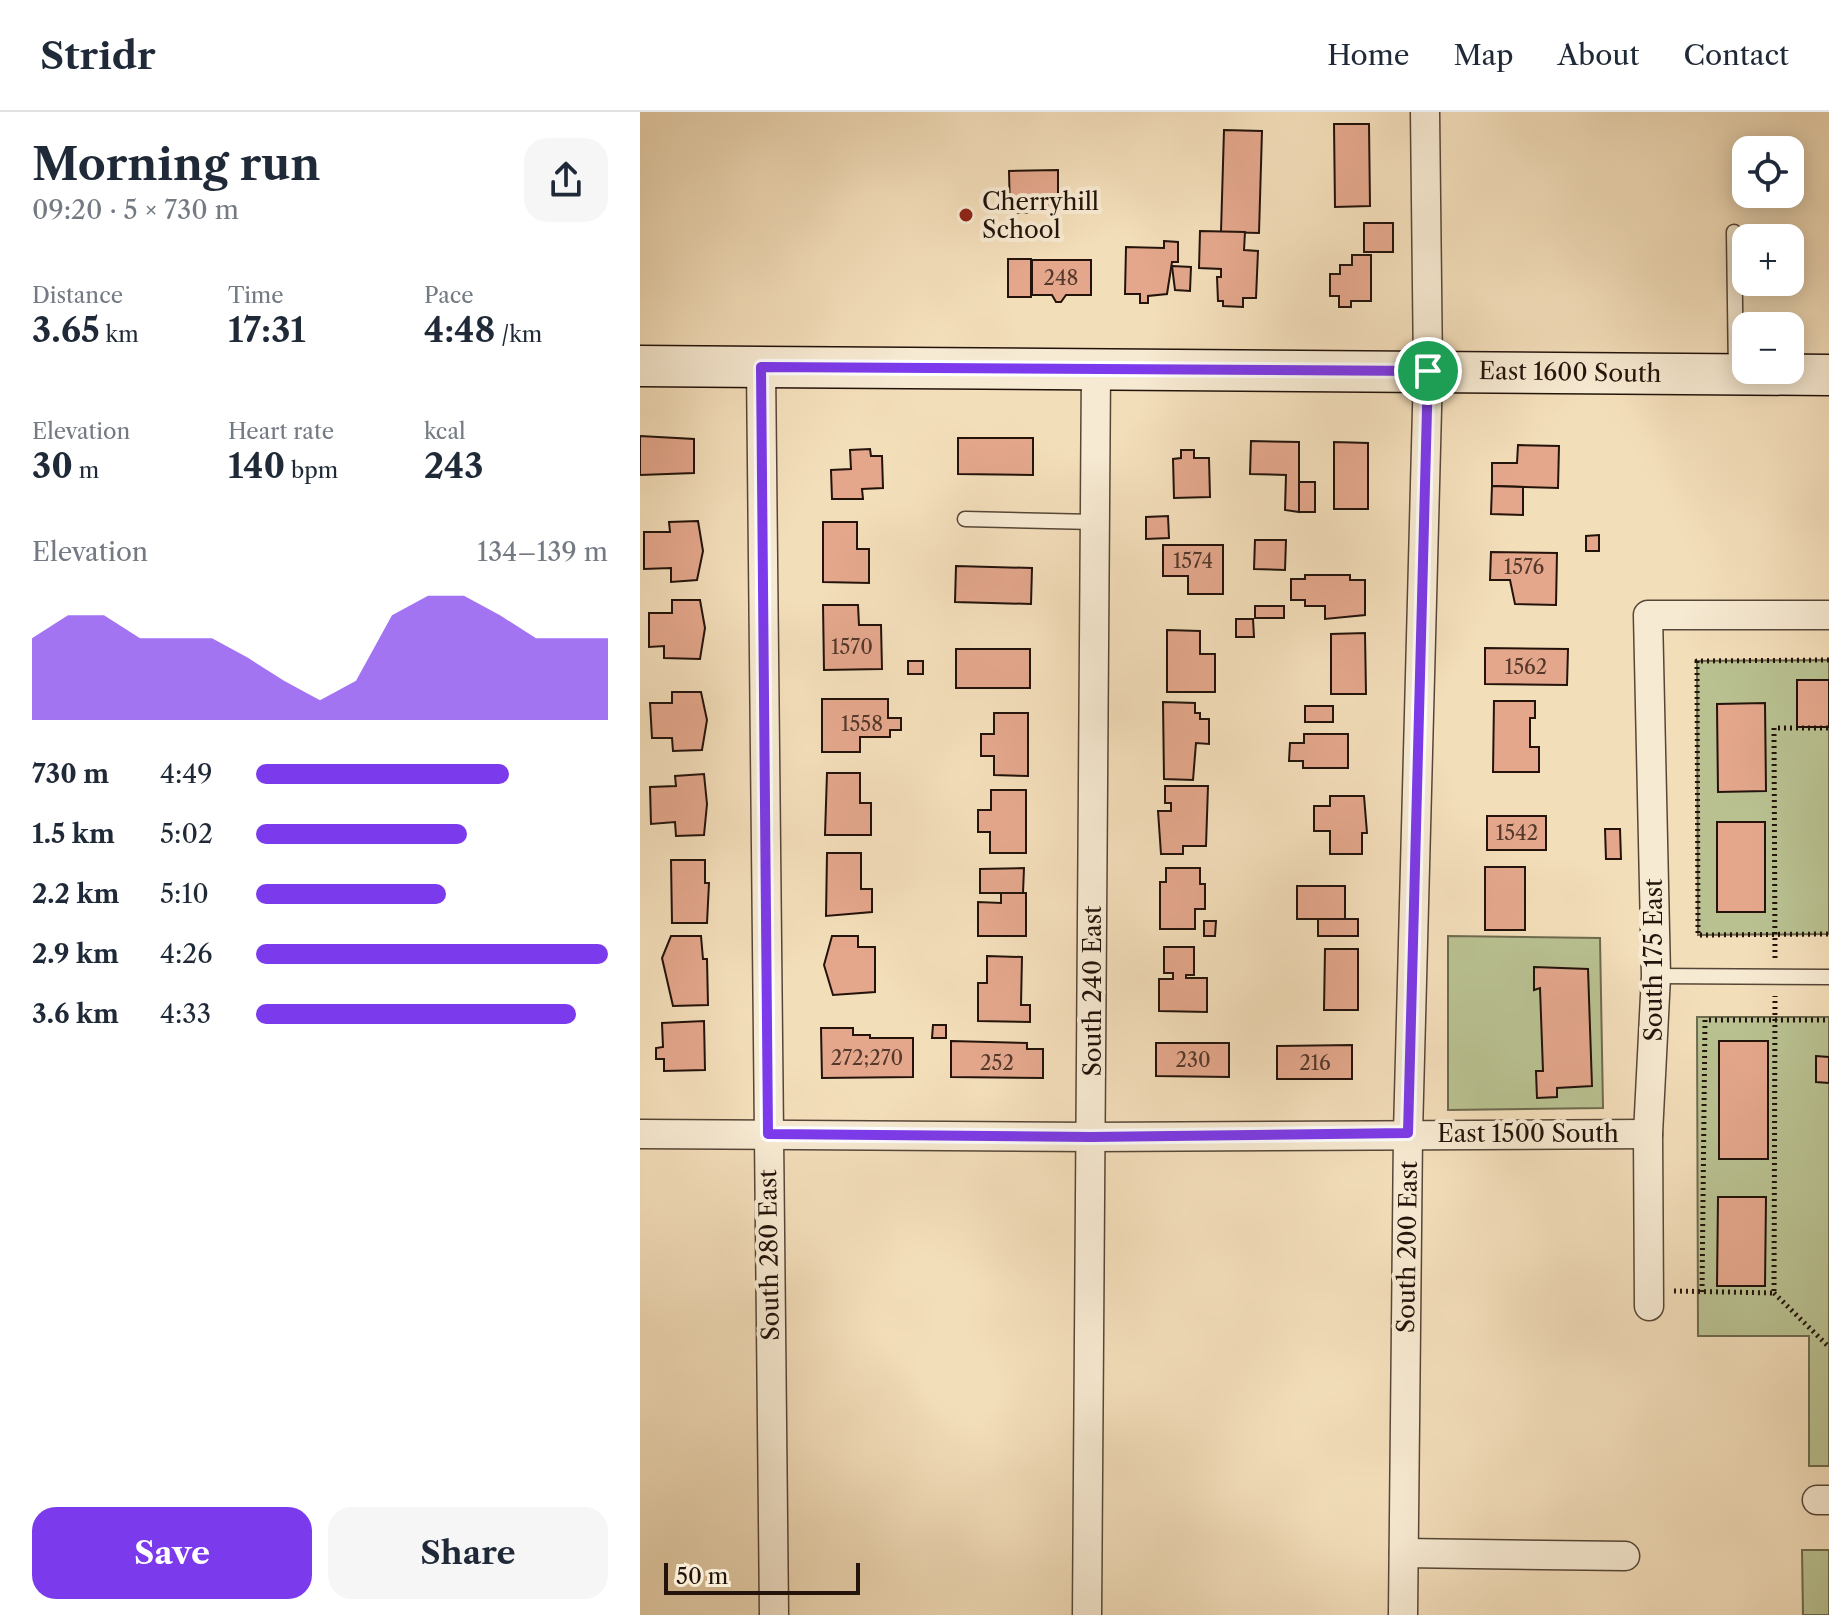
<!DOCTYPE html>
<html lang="en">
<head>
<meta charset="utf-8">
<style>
	:root { --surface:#fff; --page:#f6f6f7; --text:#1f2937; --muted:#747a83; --line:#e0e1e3; --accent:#7c3aed }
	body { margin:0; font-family:"Libre Caslon Text",serif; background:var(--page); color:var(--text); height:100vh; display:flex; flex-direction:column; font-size:30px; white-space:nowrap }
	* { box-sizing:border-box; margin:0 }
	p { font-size:26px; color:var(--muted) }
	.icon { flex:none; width:44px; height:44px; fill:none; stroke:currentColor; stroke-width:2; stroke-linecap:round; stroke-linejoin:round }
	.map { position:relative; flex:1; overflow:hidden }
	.sheet { display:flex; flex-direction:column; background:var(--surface); width:640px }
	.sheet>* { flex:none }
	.controls { position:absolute; left:1092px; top:24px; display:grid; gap:16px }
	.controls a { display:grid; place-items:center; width:72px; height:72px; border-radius:16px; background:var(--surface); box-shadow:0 4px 20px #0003; font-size:40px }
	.scale { position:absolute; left:24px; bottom:20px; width:196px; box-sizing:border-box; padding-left:8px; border:4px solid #23130b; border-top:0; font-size:22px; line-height:28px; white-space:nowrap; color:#23130b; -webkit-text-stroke:6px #f7ead2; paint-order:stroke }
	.pin { position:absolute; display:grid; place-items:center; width:68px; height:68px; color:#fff; margin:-34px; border:4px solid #fff; border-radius:50%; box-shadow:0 2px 8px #0007 }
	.round { display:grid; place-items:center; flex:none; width:84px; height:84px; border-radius:24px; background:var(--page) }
	.head { display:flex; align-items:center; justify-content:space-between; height:136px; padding:0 32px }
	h1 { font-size:44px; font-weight:700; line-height:60px }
	.stats { display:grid; grid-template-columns:repeat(3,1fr); gap:12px; height:136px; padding:8px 32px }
	.stats div { display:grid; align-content:center }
	.stats b { font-size:34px; font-weight:700 }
	.stats small { font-size:22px; font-weight:400 }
	.stats p { font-size:22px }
	.chart { height:224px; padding:16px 32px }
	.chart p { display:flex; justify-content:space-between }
	.chart svg { width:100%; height:144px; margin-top:8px; fill:var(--accent); opacity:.7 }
	.button { display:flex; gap:16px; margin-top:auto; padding:16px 32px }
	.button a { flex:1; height:92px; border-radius:24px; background:var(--accent); color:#fff; font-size:32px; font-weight:700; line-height:92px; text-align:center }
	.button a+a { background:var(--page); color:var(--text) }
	ul { padding:0 32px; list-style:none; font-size:26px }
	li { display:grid; grid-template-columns:128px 96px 1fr; align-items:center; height:60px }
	li i { height:20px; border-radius:10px; background:var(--accent) }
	header { display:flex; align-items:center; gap:48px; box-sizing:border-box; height:112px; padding:0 40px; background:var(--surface); border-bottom:2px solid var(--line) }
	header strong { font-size:38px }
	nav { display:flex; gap:44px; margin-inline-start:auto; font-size:28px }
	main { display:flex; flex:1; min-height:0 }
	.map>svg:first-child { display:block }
	.green { fill:#b9c191; stroke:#6e6a4e; stroke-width:2 }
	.building { fill:#e4a78c; stroke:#23130b; stroke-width:2 }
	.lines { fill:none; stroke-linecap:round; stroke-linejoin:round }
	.lane-casing { stroke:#574637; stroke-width:17 }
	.street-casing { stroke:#574637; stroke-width:31 }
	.secondary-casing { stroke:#23130b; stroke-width:43 }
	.path { stroke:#23130b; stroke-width:5; stroke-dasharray:2 4; stroke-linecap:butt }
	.lane { stroke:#f7ead2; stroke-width:14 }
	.street { stroke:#f7ead2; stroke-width:28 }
	.secondary { stroke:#f7ead2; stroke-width:40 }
	.route-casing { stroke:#fff; stroke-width:16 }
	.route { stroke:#7c3aed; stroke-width:10 }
	.poi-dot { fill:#8f2418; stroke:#f7ead2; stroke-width:3 }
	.labels { text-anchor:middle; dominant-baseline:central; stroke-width:8; stroke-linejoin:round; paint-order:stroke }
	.number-label { font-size:20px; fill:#53382b }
	.poi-label { font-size:24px; fill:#23130b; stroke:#f7ead2; text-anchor:start }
	.street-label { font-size:24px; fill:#23130b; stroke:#f7ead2 }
</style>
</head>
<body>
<header>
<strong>Stridr</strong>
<nav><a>Home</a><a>Map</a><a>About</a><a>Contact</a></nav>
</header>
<main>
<section class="sheet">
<div class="head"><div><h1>Morning run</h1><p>09:20 · 5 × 730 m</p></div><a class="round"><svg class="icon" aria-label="share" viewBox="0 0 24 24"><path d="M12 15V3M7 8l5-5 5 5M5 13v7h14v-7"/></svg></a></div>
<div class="stats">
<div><p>Distance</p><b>3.65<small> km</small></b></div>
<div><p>Time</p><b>17:31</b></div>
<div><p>Pace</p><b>4:48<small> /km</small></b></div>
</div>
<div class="stats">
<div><p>Elevation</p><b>30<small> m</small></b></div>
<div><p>Heart rate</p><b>140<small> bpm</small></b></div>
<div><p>kcal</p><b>243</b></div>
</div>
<div class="chart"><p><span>Elevation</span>134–139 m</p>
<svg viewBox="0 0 160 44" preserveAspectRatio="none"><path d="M0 44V19L10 12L20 12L30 19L40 19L50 19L60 25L70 32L80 38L90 32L100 12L110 6L120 6L130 12L140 19L150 19L160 19V44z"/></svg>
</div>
<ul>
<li><b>730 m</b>4:49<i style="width:72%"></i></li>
<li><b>1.5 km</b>5:02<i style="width:60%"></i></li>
<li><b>2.2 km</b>5:10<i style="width:54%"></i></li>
<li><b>2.9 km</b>4:26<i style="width:100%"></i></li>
<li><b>3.6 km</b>4:33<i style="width:91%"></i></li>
</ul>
<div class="button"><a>Save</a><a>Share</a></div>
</section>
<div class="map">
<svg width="1189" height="1503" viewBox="0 0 1189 1503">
	<rect width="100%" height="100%" fill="#f3deba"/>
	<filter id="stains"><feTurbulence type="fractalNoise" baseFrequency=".0025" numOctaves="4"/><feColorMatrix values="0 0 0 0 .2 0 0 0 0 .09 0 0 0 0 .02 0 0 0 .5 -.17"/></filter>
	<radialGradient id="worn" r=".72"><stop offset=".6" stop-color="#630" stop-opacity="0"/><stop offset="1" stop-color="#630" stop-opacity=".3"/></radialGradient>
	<g class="green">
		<path d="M1189,548V822L1058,823L1057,549Z"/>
		<path d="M808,824L960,826L963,996L808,998Z"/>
		<path d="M1057,905H1189V1354H1169V1224H1058Z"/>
		<path d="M1162,1438H1189V1503H1163Z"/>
	</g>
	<g class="building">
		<path d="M694,12H729L730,94L695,95Z"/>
		<path d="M584,18L622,19L619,121L581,120Z"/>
		<path d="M418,58V100L370,101L369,59Z"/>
		<rect x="724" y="111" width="29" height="29"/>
		<path d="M560,119L605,120L604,138L618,139L616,186H603V195L583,194V189H578L577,165H581V157L559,156Z"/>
		<path d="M524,129L538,130V150H532L527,182L508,184V191H500V182H485L486,135L524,136Z"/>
		<path d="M712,143H731V189H711V195H699V184H690V162H700V153H712Z"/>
		<rect x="368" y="147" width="23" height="38"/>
		<path d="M392,148H451V183H426L421,190H416L412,183H392Z"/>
		<path d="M532,154L551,155L550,179L535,178Z"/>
		<path d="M0,324L54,327V361L0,363Z"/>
		<path d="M318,326H393V363L318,362Z"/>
		<path d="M611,329L659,330V400L645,398L646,363L610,362Z"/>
		<path d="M694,330L728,331V397H694Z"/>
		<path d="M878,333L919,334L918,376L852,374V351H877Z"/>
		<path d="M230,337L231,344H242L243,376L222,377L223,387H192L191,358L211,357L210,338Z"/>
		<path d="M541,338H554V346H569L570,385L534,386L533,347L541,346Z"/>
		<rect x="659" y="370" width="16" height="30"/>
		<path d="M852,374L883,375V403L851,402Z"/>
		<path d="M528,404L529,426L506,427V405Z"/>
		<path d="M58,409L63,439L57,468L31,470V456L4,457V420H30L29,410Z"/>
		<path d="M183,410H217V437H229V471L183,470Z"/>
		<path d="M959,423V439H946V424Z"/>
		<path d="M615,428H646L645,458L614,457Z"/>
		<path d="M523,433H583V482H548V464H523Z"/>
		<path d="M851,440L917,441L916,493L875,492L870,468H850Z"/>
		<path d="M316,454L392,456L391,492L315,490Z"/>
		<path d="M665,463H710V468H725V503L685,507V494H665V488H651V467H665Z"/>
		<path d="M32,488H60L65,516L60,547L24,546V534L9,535V501H32Z"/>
		<path d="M183,493H218L219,513H241L242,557L184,558Z"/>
		<rect x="615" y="494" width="29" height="12"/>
		<path d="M596,507H613L614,525H596Z"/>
		<path d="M527,518L560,519V542H575V580H527Z"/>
		<path d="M725,521L726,582H691V522Z"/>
		<path d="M845,536L928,537L927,573L845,572Z"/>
		<rect x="316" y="537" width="74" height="39"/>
		<rect x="268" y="549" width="15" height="13"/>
		<rect x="1157" y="568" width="32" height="47"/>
		<path d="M32,580H61L67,608L62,638L33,639L32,626H12L10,591H32Z"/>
		<path d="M182,587H248V606H261V618H250V625H220V640H182Z"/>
		<path d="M854,589H895V606H890V635H899V660H853Z"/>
		<path d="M523,590L555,591V601H560V607H569V632L556,631L553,668L524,667Z"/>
		<path d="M1125,591L1126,679L1078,680L1077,592Z"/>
		<rect x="665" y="594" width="28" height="16"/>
		<path d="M354,601H388V664L354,663V644H341V622H354Z"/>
		<path d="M664,622H708V656H663V649H649L650,631H664Z"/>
		<path d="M187,661H220V691H231V723H185Z"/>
		<path d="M64,662L67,692L64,723L36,724L35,710L11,712L10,675L36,674L35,664Z"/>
		<path d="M525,674H568L566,734H543V742H521L518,699H531V691H525Z"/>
		<path d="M351,678H386V741H350V720H338V698H351Z"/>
		<path d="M690,684H724L727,721H722V742H690V719H674V694H690Z"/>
		<rect x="847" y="704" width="59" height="34"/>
		<rect x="1077" y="710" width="48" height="90"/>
		<path d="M965,717H980L981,747H966Z"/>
		<path d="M187,741H221V777H232V800L186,804Z"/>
		<path d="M31,748H65V771H69L67,811H32Z"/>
		<rect x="845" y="755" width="40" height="63"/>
		<path d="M384,756L383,781H340V757Z"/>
		<path d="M526,756H560V772H565V797H555V817H520V770H526Z"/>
		<rect x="657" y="774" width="48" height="33"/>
		<path d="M361,781H386V824H338V790L361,791Z"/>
		<rect x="678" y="807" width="40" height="17"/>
		<path d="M564,809H576L575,824H564Z"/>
		<path d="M31,824H61L63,847H67L68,893L33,894L22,846Z"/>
		<path d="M192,824H218V835H235V880L193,883L184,853Z"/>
		<path d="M524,835H554V863H546V866H567V900L519,899V867H533V861H524Z"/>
		<path d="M685,837H718V898H684Z"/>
		<path d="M347,844L382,845L381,893H390V910L338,909V871H347Z"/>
		<path d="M894,855L948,857L952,974L917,976V985L897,986L896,959H903L900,876L894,878Z"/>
		<path d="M64,909L65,958L24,959V947H16V936L23,935L22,911Z"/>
		<path d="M293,913H306V926H292Z"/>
		<path d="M181,916H213V923H230V926H273V965L182,966Z"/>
		<path d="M311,929L387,931V937H403V966L311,965Z"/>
		<rect x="1079" y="929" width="49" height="118"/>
		<path d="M516,931H589V965L516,964Z"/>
		<path d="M712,933V967H637V934Z"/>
		<path d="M1176,944L1189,945V971L1176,970Z"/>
		<path d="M1078,1085H1126L1125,1174H1077Z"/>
	</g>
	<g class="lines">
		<g class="lane-casing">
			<g id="lane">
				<path d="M1094,120L1096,262"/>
				<path d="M325,407L455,410"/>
				<path d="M1016,864L1189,865"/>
			</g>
		</g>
		<g class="street-casing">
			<g id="street">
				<path d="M121,255L134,1503"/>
				<path d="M0,1022L451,1025L1008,1022"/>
				<path d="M1009,1194L1008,1022L1016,864L1008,503H1189"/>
				<path d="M1177,1388H1189"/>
				<path d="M764,1441L985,1444"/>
				<path d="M447,1503L456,256"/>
				<path d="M763,1503L768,1021L788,259L785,0"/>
			</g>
		</g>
		<g class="secondary-casing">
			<path id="secondary" d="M0,254L1189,263"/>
		</g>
		<g class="path">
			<path d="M1189,548L1057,549L1058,823L1189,822"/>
			<path d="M1135,846L1134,616H1189"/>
			<path d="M1034,1179L1134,1181L1135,884"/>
			<path d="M1062,1180L1065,908H1189"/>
			<path d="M1134,1181L1189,1235"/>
		</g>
		<use href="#lane" class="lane"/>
		<use href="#street" class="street"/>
		<use href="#secondary" class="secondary"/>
	</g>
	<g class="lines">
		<g class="route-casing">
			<path id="route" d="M121,255L788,259L768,1021L451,1025L128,1022Z"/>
		</g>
		<use href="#route" class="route"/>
	</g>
	<circle class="poi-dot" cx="326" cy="103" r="8"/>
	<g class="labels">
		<g class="number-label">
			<text x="421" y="166">248</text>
			<text x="553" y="449">1574</text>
			<text x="884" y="455">1576</text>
			<text x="212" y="535">1570</text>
			<text x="886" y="555">1562</text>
			<text x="222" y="612">1558</text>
			<text x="877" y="721">1542</text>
			<text x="227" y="946">272;270</text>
			<text x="553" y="948">230</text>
			<text x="357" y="951">252</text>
			<text x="675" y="951">216</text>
		</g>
		<g class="poi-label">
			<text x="342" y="89">Cherryhill<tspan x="342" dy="28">School</tspan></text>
		</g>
		<g class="street-label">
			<text transform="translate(930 260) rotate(1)">East 1600 South</text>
			<text transform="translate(1013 848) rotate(-90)">South 175 East</text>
			<text transform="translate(452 879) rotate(-90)">South 240 East</text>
			<text x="888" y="1021">East 1500 South</text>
			<text transform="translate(767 1135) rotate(-89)">South 200 East</text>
			<text transform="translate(129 1143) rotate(-91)">South 280 East</text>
		</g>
	</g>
	<rect width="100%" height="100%" filter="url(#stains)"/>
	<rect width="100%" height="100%" fill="url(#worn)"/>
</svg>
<div class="controls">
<a><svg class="icon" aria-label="locate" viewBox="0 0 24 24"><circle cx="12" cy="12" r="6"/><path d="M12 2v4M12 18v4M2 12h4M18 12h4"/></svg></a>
<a>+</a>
<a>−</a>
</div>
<div class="scale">50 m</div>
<div class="pin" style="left:788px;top:259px;background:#1e9e55"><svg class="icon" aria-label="arrive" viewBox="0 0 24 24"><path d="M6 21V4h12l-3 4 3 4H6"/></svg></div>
</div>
</main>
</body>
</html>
